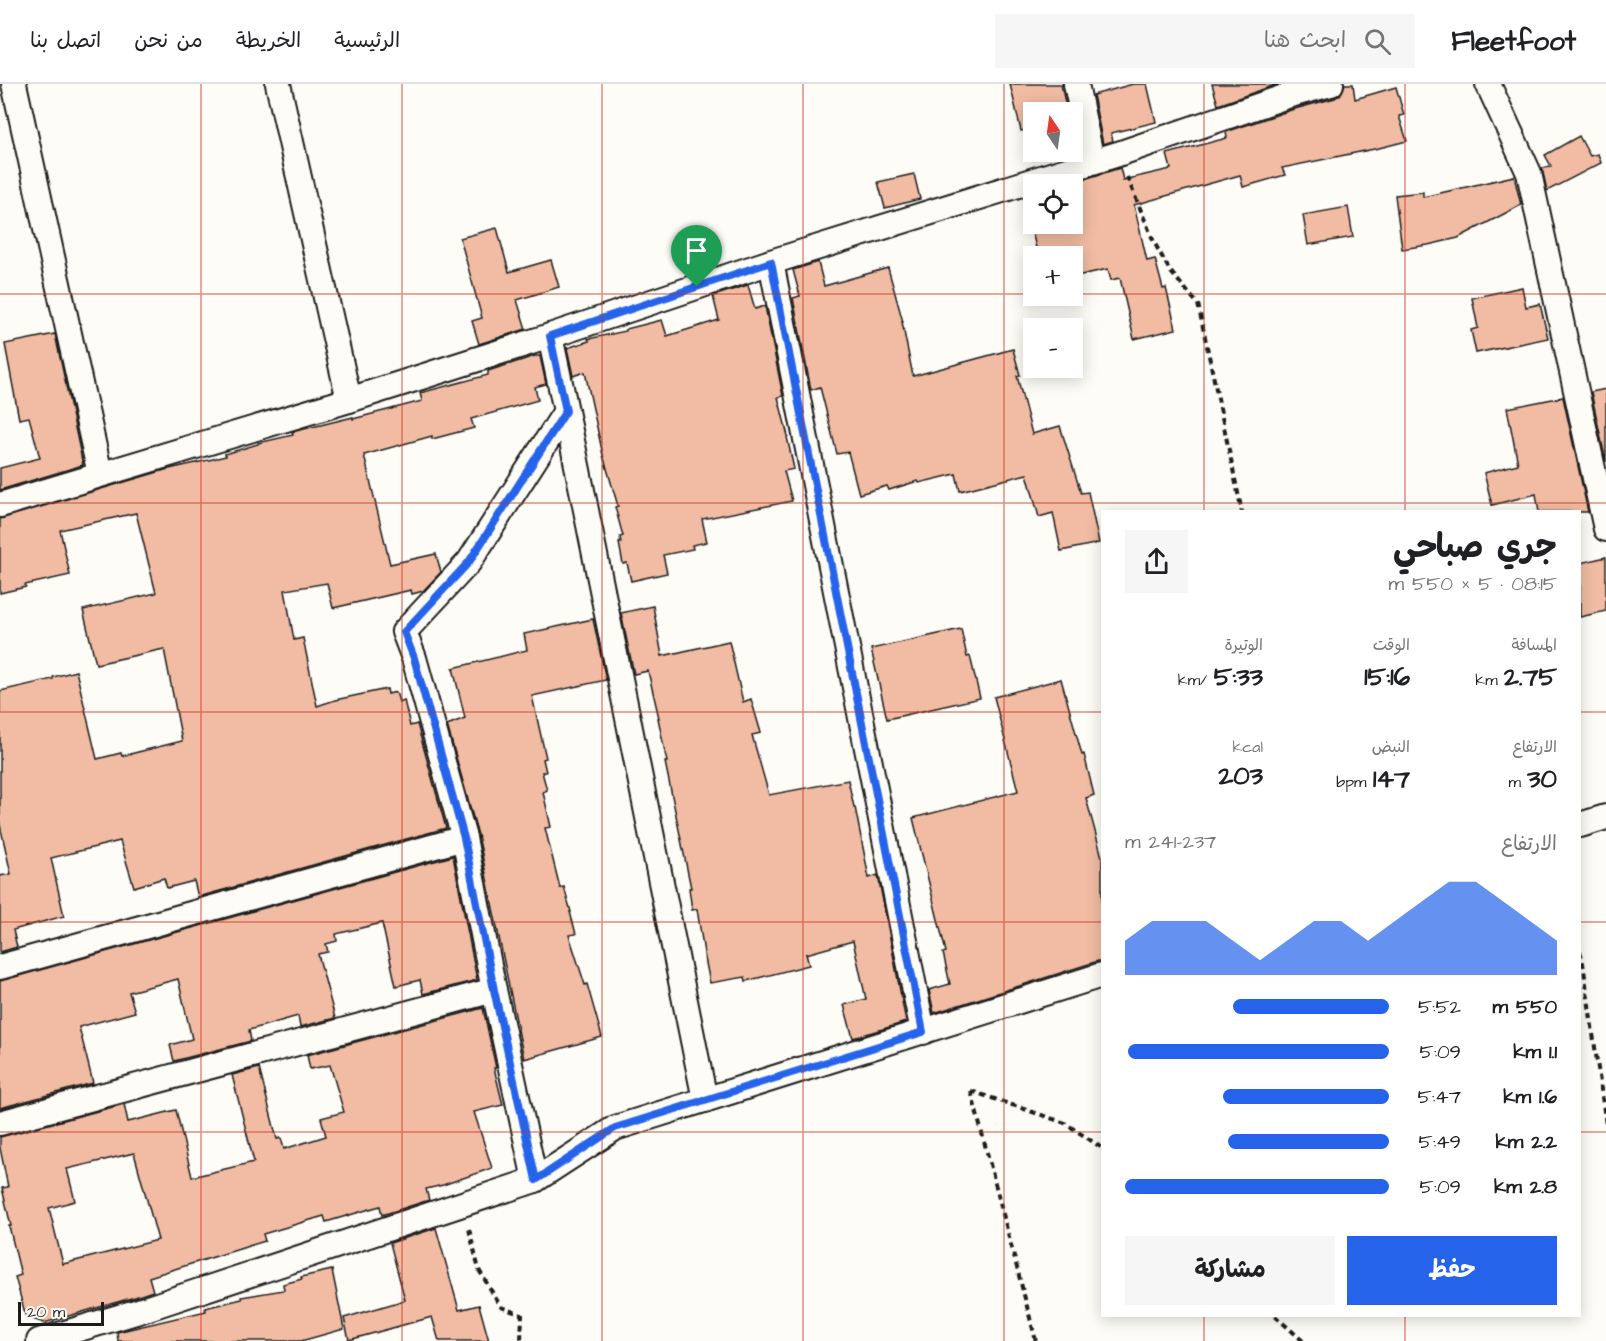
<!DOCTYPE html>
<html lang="ar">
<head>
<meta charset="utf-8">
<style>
	:root { --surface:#fff; --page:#f6f6f6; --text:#202124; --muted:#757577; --line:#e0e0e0; --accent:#2563eb }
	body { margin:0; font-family:"Architects Daughter","Playpen Sans Arabic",sans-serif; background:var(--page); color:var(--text); direction:rtl; height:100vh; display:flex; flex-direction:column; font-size:22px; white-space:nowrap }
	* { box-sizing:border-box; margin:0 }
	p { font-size:20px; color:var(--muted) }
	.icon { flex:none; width:33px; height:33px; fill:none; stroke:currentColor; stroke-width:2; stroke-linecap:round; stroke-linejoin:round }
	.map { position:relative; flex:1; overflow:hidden; direction:ltr }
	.side { position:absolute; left:1101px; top:426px; width:480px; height:807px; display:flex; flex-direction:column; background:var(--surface); border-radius:0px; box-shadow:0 3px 15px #0003; direction:rtl }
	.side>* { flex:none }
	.needle { width:39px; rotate:347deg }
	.tools { position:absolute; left:1023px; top:18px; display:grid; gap:12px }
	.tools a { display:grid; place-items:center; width:60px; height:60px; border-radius:0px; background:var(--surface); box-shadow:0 3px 15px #0003; font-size:30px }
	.scale { position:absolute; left:18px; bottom:15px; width:86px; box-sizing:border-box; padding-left:6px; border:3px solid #1c1c1c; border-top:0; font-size:16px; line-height:21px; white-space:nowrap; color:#1c1c1c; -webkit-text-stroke:4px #fdfcf7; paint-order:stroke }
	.pin { position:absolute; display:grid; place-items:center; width:51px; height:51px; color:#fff; margin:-62px -26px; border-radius:50% 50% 50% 0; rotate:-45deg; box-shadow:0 0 6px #0007 }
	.pin .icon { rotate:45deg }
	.round { display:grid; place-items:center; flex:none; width:63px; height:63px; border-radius:0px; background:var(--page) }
	.head { display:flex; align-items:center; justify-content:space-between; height:102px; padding:0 24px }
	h1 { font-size:33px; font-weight:700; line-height:45px }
	.figures { display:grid; grid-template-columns:repeat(3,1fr); gap:9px; height:102px; padding:6px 24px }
	.figures div { display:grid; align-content:center }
	.figures b { font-size:26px; font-weight:700 }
	.figures small { font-size:16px; font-weight:400 }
	.figures p { font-size:16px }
	.chart { height:168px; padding:12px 24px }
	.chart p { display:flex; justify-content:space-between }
	.chart svg { width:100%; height:108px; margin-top:6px; fill:var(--accent); opacity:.7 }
	.button { display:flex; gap:12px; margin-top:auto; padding:12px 24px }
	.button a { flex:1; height:69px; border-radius:0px; background:var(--accent); color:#fff; font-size:24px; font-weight:700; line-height:69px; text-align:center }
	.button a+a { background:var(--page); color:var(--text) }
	ul { padding:0 24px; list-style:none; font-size:20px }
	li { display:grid; grid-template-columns:96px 72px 1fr; align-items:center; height:45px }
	li i { height:15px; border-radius:8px; background:var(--accent) }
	header { display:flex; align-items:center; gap:36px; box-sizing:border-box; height:84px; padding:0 30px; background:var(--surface); border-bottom:2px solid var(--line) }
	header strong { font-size:28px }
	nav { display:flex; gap:33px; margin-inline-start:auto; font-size:21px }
	.search { width:420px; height:54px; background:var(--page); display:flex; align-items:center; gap:15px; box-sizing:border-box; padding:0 21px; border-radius:0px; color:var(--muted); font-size:22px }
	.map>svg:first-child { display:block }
	.building { fill:#f1bca3; stroke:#1c1c1c; stroke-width:1.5; fill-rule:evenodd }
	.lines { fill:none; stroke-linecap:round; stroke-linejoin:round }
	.minor-casing { stroke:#1c1c1c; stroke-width:28 }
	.path { stroke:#1c1c1c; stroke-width:4; stroke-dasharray:6 4.5; stroke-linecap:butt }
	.minor { stroke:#fdfcf7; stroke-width:24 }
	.route-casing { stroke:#fff; stroke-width:12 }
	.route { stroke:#2563eb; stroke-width:8 }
	.grid { fill:none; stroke:#c8321e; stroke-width:1.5; stroke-opacity:0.55 }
</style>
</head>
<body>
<header>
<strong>Fleetfoot</strong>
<div class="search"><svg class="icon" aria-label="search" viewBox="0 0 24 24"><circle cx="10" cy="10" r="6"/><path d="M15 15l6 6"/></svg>ابحث هنا</div>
<nav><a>الرئيسية</a><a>الخريطة</a><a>من نحن</a><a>اتصل بنا</a></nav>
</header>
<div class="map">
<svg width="1606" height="1257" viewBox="0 0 1606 1257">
	<rect width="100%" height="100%" fill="#fdfcf7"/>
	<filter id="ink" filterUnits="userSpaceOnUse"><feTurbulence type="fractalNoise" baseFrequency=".0167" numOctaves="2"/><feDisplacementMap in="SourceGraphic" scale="12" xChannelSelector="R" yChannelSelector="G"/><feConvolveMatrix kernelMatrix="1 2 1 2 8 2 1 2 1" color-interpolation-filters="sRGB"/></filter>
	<g filter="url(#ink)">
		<g class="building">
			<path d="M1010,0H1061L1067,28H1034V45L1021,47Z"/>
			<path d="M1133,0H1147L1156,38L1111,49L1113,57L1103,60L1093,11Z"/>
			<path d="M1212,0H1278L1218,21Z"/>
			<path d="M1345,0H1353L1355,15L1396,3L1404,31L1399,32L1407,57L1379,64L1282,84L1285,91L1243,103L1240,91L1134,121L1147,177L1155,175L1163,205L1166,204L1176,245L1134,255L1120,194L1111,196L1108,185L1072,193V172H1036H1038L1024,114L1034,111V140H1072V100H1068L1120,84L1123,96L1171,85L1167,70L1227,54L1226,48L1291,26L1335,14L1341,10Z"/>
			<path d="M1579,52L1590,72L1598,70L1601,79L1547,107L1542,84L1551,82L1545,71Z"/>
			<path d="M914,90L920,115L885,124L878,98Z"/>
			<path d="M1514,92L1521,121L1458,154L1428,161L1402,165L1395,111L1423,108V113Z"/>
			<path d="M1348,123L1353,153L1308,161L1303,131Z"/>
			<path d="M497,144L509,188L551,176L559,203L517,216L526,245L479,260L472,237L482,234L460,154Z"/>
			<path d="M818,178L824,202L888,184L903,238H902L913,292L1013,265L1020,291L1017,292L1032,350L1060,342L1081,409L1088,408L1099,459L1061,467L1053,429L1039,433L1027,390L960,407L956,390L919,399L918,397L889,406L887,402L859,410L848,368L837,370L820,303L811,306L793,214L800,212L793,186Z"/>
			<path d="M748,201L755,225L765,222L783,312L778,313L788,352L787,353L794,385L784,387L792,417L702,435L707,458L692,461L693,465L663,471L667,489L631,497L627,479L623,480L619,459H621L620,453L623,452L615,423L618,422L603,371L585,288L573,292L567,264L589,257L588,255L626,247V245L662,236L667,252L719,236L713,212Z"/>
			<path d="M1522,203L1526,223L1540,220L1548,254L1476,269L1471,246L1478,244L1472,214Z"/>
			<path d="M55,250L83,381L0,406V384L40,374L29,333L19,335L5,260Z"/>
			<path d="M535,272H540L546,300L535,303L538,316L471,335L474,344L432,355V352L364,371L390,480L436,470L441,488L423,507L412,510L411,506L333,524L327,499L285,506L294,556L303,554L317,622L335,616L387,605L388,610L396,608L399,618L404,616L410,642L417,640L446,744L198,813L194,797L167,804L164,794L134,803L120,757L51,774L64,832L13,846L17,863L0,868V792L11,790L0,741V607L53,595V593L76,587L97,675L121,669L122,672L182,657L164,565L96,580L83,526L156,509L136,429L60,446L70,491L25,501L26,503L0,509V435L165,386L226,372L225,370L258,360V359L293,351L292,348L353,333V335L422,317L420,309L488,291V287Z"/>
			<path d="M1606,305V378L1591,308Z"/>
			<path d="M1563,313L1588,428H1539L1536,410L1492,421L1484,389L1518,380L1507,324Z"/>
			<path d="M1606,473V527L1580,533V479Z"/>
			<path d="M653,522L662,572L729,557L743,618L751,615L761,649L752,651L769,711L848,696L854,723H855L869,794L878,791L906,938L853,954L844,921L866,915L853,857L806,870L809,881L746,897L745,893L710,899L704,869L697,825L692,826L689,804H691L665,678H667L658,634H659L648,587L634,590L621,529Z"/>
			<path d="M593,535L606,596L532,612L546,674L543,675L546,688H542L547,706L543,708L551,743L545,744L560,804L564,803L571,828H570L576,850L569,851L585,901L587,900L602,953L524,975L478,751L447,641L465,634L453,584L527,566L524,550Z"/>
			<path d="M961,545L967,573L970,572L980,614L887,635L871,565Z"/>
			<path d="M1061,595L1082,671L1084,670L1094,711L1086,714L1102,773V877H1098L934,929L929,906L950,900L943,869L946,868L913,734L1018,707L994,613Z"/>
			<path d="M453,772L477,896L423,910L420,896L396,902L382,839L336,850L337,857L326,860L328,868L318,870L335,934L300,943L298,932L249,946L251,957L174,977L170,961L192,955L178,895L129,908L135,928L79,943L93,999L0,1024V897Z"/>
			<path d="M483,924L496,984H494L503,1021L474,1028L492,1084L443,1101L426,1105L429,1116L382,1131L380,1122L326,1138L324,1132L263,1150L265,1157L149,1193L153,1207L135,1213L44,1239L26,1233L15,1193L21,1191L9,1142H11L2,1104L8,1103L0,1064V1053L124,1020L128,1038L176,1026L192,1093L254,1078L232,991L259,984L277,1055L281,1054L284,1065L326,1052L321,1034L344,1028L330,981L310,985L307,971ZM134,1069L158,1156L63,1180L49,1124L75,1117L67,1085Z"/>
			<path d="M436,1144L459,1226L479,1221L489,1257H439L432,1233L349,1256L344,1234L405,1216L390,1159Z"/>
			<path d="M332,1186L344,1245L301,1257H118L117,1248L206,1227L205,1224L242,1215L241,1213L284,1206L283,1200L302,1195L301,1193Z"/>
		</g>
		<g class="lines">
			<g class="minor-casing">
				<g id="minor">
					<path d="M14,0L100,390"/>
					<path d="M278,0L349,316"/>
					<path d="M1076,0L1092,77"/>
					<path d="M1488,0L1529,89L1606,445"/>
					<path d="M771,178L923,948"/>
					<path d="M550,252L566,327L705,1016"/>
					<path d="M0,421L349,316L550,252L771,178L1118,70L1287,12L1331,0"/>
					<path d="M1580,741L1606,733"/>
					<path d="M0,883L464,754"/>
					<path d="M0,1039L494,906"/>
					<path d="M535,1096L494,906L464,754L414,574L404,548L469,478L566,327"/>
					<path d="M39,1257L139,1227L535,1096L615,1044L1102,891"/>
				</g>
			</g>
			<g class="path">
				<path d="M1127,93L1154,158L1170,187L1198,220L1242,428"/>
				<path d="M1580,867L1583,879L1606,1041"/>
				<path d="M971,1007L1036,1257"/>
				<path d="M971,1007L1065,1039L1102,1064"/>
				<path d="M469,1145L479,1186L501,1223L522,1231L521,1257"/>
				<path d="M1275,1232L1303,1257"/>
			</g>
			<use href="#minor" class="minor"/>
		</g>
	</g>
	<g class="lines" filter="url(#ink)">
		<g class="route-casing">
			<path id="route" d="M771,178L923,948L615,1044L536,1096L494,906L464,754L414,574L404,548L469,478L566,327L550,252Z"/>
		</g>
		<use href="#route" class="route"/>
	</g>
	<path class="grid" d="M201,0V1257M402,0V1257M602,0V1257M803,0V1257M1004,0V1257M1204,0V428M1405,0V428M0,210H1034M1072,210H1606M0,419H1606M0,628H1102M1580,628H1606M0,838H1102M1580,838H1606M0,1048H1102M1580,1048H1606M1204,1232V1257M1405,1232V1257"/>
</svg>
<div class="tools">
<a><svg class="needle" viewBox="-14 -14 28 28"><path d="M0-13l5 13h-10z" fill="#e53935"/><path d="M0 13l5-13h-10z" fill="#757577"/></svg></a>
<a><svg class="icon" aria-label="locate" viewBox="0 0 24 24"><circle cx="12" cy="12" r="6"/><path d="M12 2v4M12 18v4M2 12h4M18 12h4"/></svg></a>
<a>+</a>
<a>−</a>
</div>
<div class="scale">20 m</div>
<div class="pin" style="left:697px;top:203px;background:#1e9e55"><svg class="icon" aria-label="arrive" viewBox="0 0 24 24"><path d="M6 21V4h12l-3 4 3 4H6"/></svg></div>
<section class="side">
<div class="head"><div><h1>جري صباحي</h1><p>08:15 · 5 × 550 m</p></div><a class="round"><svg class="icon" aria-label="share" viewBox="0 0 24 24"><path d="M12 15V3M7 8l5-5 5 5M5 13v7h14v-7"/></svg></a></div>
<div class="figures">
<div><p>المسافة</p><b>2.75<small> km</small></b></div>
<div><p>الوقت</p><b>15:16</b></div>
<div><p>الوتيرة</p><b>5:33<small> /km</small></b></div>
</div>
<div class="figures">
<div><p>الارتفاع</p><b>30<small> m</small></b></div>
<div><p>النبض</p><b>147<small> bpm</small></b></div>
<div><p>kcal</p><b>203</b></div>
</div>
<div class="chart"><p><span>الارتفاع</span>237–241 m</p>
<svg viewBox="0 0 160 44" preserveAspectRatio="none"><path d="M0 44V30L10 22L20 22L30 22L40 30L50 38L60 30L70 22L80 22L90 30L100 22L110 14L120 6L130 6L140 14L150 22L160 30V44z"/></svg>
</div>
<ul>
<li><b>550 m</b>5:52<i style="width:59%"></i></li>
<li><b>1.1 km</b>5:09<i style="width:99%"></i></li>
<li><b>1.6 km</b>5:47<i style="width:63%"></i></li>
<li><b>2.2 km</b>5:49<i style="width:61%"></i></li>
<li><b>2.8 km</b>5:09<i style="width:100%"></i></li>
</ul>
<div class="button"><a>حفظ</a><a>مشاركة</a></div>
</section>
</div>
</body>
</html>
